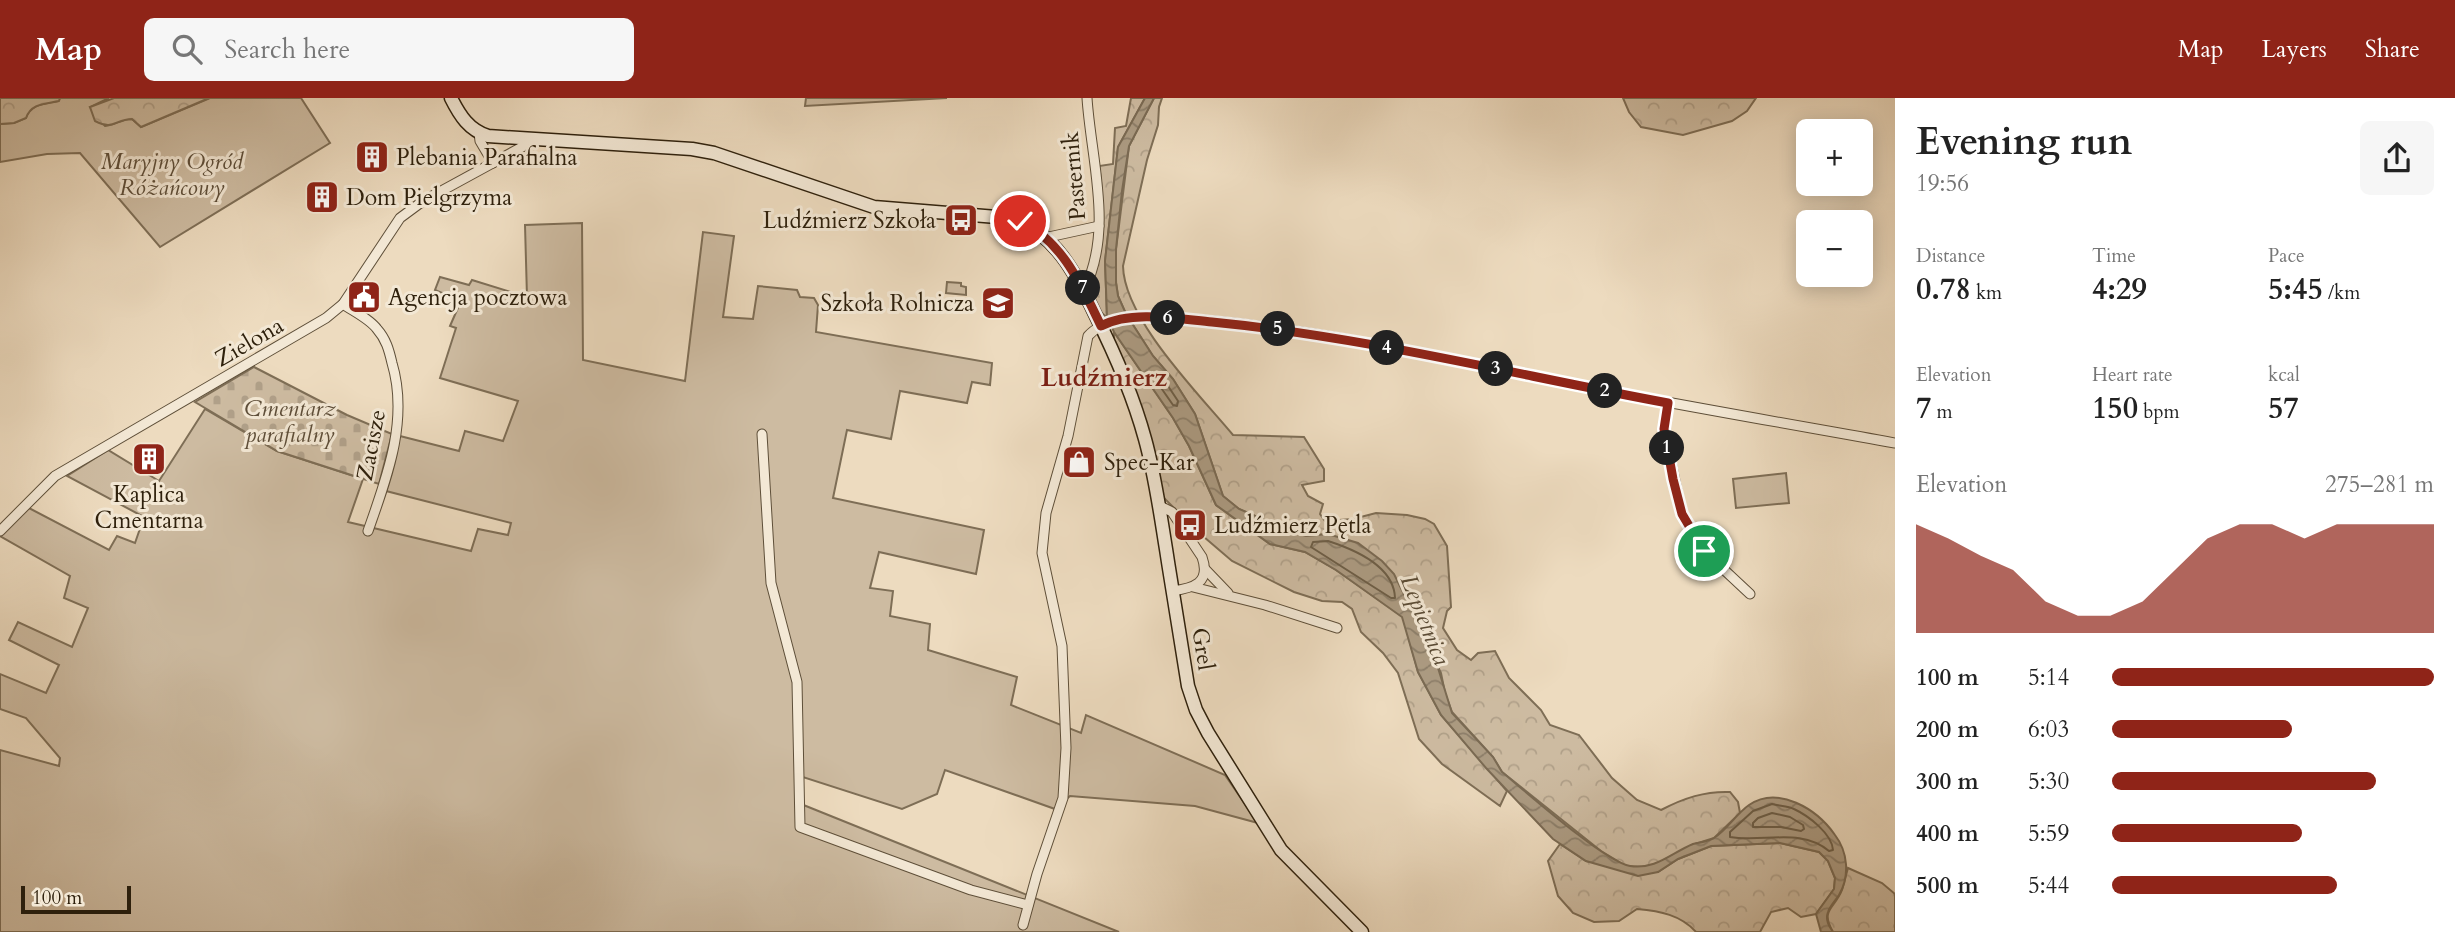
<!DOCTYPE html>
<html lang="en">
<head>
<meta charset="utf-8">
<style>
	:root { --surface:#fff; --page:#f6f6f6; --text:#222; --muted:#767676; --accent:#8f2418 }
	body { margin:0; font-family:Cardo,serif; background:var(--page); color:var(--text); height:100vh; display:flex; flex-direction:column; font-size:26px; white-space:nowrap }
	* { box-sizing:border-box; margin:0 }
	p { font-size:23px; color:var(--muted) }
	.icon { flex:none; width:38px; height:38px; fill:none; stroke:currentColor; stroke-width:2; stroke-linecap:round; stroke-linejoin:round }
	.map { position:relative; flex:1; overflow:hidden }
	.side { display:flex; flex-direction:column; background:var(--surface); width:560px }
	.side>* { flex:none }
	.fabs { position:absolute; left:1796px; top:21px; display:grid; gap:14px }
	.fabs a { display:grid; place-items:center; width:77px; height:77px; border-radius:10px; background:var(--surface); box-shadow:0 4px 18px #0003; font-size:35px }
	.scale { position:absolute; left:21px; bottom:18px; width:110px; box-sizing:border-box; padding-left:7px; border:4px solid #2e200c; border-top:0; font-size:19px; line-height:24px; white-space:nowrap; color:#2e200c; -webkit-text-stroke:5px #f3e8d5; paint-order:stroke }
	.pin { position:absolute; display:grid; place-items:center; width:60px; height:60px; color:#fff; margin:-30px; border:4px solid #fff; border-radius:50%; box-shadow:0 2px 7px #0007 }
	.km { position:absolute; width:35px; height:35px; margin:-18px; border-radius:50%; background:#222; color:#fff; font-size:19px; line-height:35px; text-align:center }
	.round { display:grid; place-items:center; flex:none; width:74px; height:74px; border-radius:10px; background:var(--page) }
	.overview { display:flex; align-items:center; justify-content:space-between; height:119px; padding:0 21px }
	h1 { font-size:38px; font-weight:700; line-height:52px }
	.figures { display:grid; grid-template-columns:repeat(3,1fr); gap:10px; height:119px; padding:7px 21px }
	.figures div { display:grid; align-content:center }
	.figures b { font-size:30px; font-weight:700 }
	.figures small { font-size:19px; font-weight:400 }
	.figures p { font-size:19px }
	.chart { height:196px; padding:14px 21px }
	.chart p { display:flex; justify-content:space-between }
	.chart svg { width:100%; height:126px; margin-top:7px; fill:var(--accent); opacity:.7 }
	ul { padding:0 21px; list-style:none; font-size:23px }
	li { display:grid; grid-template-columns:112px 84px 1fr; align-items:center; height:52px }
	li i { height:18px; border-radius:9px; background:var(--accent) }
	header { display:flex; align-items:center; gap:42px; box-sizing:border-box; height:98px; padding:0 35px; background:var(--accent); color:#fff }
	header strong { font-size:33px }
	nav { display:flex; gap:38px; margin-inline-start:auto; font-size:24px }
	.search { width:490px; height:63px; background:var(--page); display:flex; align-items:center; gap:18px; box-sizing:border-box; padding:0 24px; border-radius:10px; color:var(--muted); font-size:26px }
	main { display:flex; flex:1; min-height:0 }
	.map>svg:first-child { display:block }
	.green { fill:#cdbba1; stroke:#7e6e56; stroke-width:2 }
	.forest { fill:url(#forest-crowns); stroke:#7e6e56; stroke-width:2 }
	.cemetery { fill:url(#cemetery-stones); stroke:#7e6e56; stroke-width:2 }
	.water { fill:url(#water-waves); stroke:#7a6a53; stroke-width:2 }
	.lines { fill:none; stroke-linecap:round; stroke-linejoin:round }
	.shore { stroke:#6d5e47; stroke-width:2 }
	.street-casing { stroke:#5e4f39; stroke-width:11 }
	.secondary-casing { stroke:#2e200c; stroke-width:15 }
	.street { stroke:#f3e8d5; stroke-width:9 }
	.secondary { stroke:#f3e8d5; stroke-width:12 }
	.route-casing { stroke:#fff; stroke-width:14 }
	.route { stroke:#8f2418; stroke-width:9 }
	.labels { text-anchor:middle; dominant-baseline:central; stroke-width:6; stroke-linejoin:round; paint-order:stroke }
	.poi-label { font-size:23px; fill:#2e200c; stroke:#f3e8d5; text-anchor:start }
	.park-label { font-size:23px; font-style:italic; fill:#5e4e39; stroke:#f3e8d5 }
	.street-label { font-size:23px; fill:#2e200c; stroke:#f3e8d5 }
	.water-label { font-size:24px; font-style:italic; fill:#5a4b35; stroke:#f3e8d5 }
	.quarter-label { font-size:26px; font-weight:bold; fill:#7a1f14; stroke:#f3e8d5 }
</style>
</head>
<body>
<header>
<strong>Map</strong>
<div class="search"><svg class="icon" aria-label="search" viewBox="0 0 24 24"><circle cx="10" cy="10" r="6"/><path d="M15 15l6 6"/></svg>Search here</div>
<nav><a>Map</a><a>Layers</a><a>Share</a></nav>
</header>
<main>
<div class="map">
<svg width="1895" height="834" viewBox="0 0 1895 834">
	<defs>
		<pattern id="forest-crowns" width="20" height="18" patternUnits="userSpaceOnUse" patternTransform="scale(1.75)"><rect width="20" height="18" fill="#cdbba1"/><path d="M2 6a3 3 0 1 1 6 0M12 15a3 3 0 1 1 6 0" fill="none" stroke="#b0a089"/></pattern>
		<pattern id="cemetery-stones" width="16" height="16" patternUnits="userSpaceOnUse" patternTransform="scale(1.75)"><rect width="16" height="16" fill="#cdbba1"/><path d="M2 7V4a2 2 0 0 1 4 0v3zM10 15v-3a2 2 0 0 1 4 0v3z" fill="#b0a089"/></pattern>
		<pattern id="water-waves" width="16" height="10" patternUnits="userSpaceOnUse" patternTransform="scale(1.75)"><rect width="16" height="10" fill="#ac9b82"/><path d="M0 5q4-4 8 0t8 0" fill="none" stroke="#8c7e69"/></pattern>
	</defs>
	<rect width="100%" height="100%" fill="#eddbbf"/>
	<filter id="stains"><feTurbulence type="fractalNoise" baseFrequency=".00286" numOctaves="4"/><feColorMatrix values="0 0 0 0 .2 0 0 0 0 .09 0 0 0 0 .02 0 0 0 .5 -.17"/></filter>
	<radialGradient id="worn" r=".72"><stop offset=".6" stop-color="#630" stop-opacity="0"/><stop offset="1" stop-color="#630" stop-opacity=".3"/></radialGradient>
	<g class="green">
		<path d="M60,0H109L90,9L105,28C116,27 121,21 132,21L141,29L210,0H301L330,45L160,149L80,55L47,56L0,64V26L14,25L26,20C31,6 44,6 58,3Z"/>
		<path d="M806,0H947L805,8Z"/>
		<path d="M582,125L583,262L685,283L703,134L734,138L723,219L753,221L758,188L797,192L800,199L814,200L818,207L816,234L992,265L990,287L972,284L967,305L900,293L891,341L847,332L833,400L984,432L976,476L879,454L870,490L893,493L890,518L930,526L928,552L1017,579L1011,607L1081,635L1086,617L1225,677L1258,725L1195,708L1070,698L1055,711L945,672L937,696L902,711L803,679L801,706L1119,834H0V652L59,668L60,660L26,620L0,611V576L46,595L59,567L9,542L18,524L72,549L88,510L64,500L70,478L0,438L29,410L109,452L117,438L135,445L144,419L67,378L108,352L159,383L205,311L277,353L363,381L348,424L471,453L478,431L508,437L511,425L386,393L381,390L379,386L392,336L459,353L465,333L503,343L518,303L440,280L456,230L450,228L461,203L435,192L440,179L469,187L472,182L527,199L525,127Z"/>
		<path d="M947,184L961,185V188L966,189V197L946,195Z"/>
		<path d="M1786,375L1789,405L1736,410L1733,381Z"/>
	</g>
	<g class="forest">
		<path d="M0,0H60L59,3C45,6 31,5 26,20L14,25L0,26Z"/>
		<path d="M114,0H209L141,29L132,21C115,21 114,33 95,23L90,9Z"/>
		<path d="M1131,0H1145L1118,49L1105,163L1107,219C1081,203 1099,158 1100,135C1102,113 1103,90 1099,68L1113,66L1115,30L1126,28Z"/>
		<path d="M1154,0H1162L1159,9L1158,27L1147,62L1123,168C1124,221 1199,296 1233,337L1304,339L1324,371V383L1302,387L1308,398L1323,406L1320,416L1325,423L1353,421L1376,415L1407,417L1425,421L1434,426L1447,448L1451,509L1447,513L1443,530L1457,552L1471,562L1478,555L1495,553L1509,580L1541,612L1550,627L1579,637L1612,680L1637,702L1661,712C1684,700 1705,693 1730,694L1738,704L1740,715L1714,740L1692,747L1655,767L1642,769L1626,768L1601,753L1502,674L1493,659L1452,614L1445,595L1441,575L1422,535L1328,436L1306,438L1290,433L1239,411L1223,398L1195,316L1173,281L1153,258L1126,216L1118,198L1116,184V151L1129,48Z"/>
		<path d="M1623,0H1756L1747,13L1732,23L1683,37L1641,29L1629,14Z"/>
		<path d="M1114,234L1173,320L1189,348L1216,407L1270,446L1305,454L1336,472L1403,519L1418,574L1441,617L1507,693L1500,708L1442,666L1419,641L1398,575L1383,555L1361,534L1352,511L1342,504L1322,503L1294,494L1232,463L1197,433L1162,398L1114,244Z"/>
		<path d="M1780,745L1819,754L1828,763L1835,780L1834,791L1816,816L1801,819L1788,810L1771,814L1760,834H1696C1681,817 1660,813 1637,811L1619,823L1594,824L1573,815L1558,798L1548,763L1560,746L1586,763L1658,774L1678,761L1711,748Z"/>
		<path d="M1848,770L1882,785L1895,796V834H1833C1820,811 1834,812 1842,792C1844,785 1846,777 1848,770Z"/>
	</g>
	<path class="cemetery" d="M254,269L347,317L392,336L379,386L277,353L195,304Z"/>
	<path class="water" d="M1145,0H1154L1129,48L1122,93L1116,151V185L1118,198L1126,216L1153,258L1173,281L1195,316L1223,398L1239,411L1290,433L1306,438L1328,436L1358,445L1382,463L1394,476L1434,557L1452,615L1493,659L1502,674C1525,693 1605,764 1630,768C1656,772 1671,755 1693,746C1700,744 1708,744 1714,740C1727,732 1736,716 1749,707C1778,687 1817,711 1835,737C1848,754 1850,778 1839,797C1836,802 1830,808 1828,814C1825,822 1829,828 1833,834H1821L1816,816L1834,791L1835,780L1828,763L1819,754L1780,745L1711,748L1678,761L1658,774L1638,778L1586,763L1553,741L1486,670L1441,617L1418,574L1402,519L1336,472L1305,454L1270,446L1216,407L1189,348L1173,320L1114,234L1107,219L1105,163L1118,49Z"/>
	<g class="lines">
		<g class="shore">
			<path d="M1158,279H1162L1178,303L1177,308L1173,307L1157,284Z"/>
			<path d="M1328,443C1353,451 1394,468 1395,500H1391L1311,449L1313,444Z"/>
			<path d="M1772,706C1779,708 1788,708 1794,711C1809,718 1832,736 1833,752L1829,753C1801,729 1762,745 1730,739V734L1753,713Z"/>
			<path d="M1772,715L1790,719L1803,727L1804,731L1801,733L1781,729H1753V725L1758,720Z"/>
		</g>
		<g class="street-casing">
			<g id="street">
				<path d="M479,35L480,43L493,65"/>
				<path d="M1044,140L1099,128"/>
				<path d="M1084,192C1114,132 1091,62 1087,0"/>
				<path d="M343,206C353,213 370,221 377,231C386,241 389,252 392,265C409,322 387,379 368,433"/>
				<path d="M1668,305L1664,331L1682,416L1704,453L1750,496"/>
				<path d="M762,336L771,485L797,584L800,729L971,792L1028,807"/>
				<path d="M1158,407L1172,414L1202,459C1211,485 1194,490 1172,493"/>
				<path d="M0,433L55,378L326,220L343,206L400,120L423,103L522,49L527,41"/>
				<path d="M1205,471L1228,495"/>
				<path d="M1193,489L1265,507L1337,530"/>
				<path d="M1023,827L1037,776L1063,700L1066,650L1062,548L1042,455L1046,415L1068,338L1088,238C1103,221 1135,218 1157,219C1288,225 1417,255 1545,281C1661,304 1778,324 1895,345"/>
			</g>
		</g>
		<g class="secondary-casing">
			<path id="secondary" d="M451,0C460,18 469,32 488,38L692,51L714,55L874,109L1009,120C1054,132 1077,178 1095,216C1115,256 1133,297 1145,341C1155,377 1160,414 1166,451C1173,497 1181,543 1188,588L1196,612L1208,635L1281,752L1362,834"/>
		</g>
		<use href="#street" class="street"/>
		<use href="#secondary" class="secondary"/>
	</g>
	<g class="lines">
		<g class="route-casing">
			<path id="route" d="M1020,123C1063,143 1082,189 1101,228C1131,212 1179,221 1212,224C1366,239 1517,277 1668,305L1664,331L1673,381L1682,416L1704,453"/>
		</g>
		<use href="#route" class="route"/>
	</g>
	<defs>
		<g id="building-square" transform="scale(1.75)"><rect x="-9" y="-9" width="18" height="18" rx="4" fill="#8f2418" stroke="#f3e8d5"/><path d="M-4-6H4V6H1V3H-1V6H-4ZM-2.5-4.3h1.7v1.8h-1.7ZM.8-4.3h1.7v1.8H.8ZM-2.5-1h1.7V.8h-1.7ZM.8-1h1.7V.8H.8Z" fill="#fff"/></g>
		<g id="bus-square" transform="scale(1.75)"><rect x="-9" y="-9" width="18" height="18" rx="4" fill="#8f2418" stroke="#f3e8d5"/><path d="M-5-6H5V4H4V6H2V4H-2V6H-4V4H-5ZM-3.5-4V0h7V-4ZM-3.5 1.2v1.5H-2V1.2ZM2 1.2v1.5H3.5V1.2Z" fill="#fff"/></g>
		<g id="civic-square" transform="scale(1.75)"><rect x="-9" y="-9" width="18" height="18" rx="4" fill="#8f2418" stroke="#f3e8d5"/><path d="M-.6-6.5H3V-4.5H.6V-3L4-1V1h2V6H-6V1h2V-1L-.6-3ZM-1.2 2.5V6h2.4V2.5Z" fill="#fff"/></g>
		<g id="school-square" transform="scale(1.75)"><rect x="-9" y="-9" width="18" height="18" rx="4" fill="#8f2418" stroke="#f3e8d5"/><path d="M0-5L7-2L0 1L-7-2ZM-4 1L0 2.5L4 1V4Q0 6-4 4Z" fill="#fff"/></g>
		<g id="shop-square" transform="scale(1.75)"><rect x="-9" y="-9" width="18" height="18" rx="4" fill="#8f2418" stroke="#f3e8d5"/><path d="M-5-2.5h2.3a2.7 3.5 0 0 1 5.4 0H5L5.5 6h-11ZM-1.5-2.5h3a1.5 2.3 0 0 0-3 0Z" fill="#fff"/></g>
	</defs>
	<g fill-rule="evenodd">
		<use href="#building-square" x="372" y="59"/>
		<use href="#building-square" x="322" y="99"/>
		<use href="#bus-square" x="961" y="122"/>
		<use href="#civic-square" x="364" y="199"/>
		<use href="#school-square" x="998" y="205"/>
		<use href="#building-square" x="149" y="361"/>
		<use href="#shop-square" x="1079" y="364"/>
		<use href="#bus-square" x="1190" y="427"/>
	</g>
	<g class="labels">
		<g class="poi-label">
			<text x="396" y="59">Plebania Parafialna</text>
			<text x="346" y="99">Dom Pielgrzyma</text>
			<text x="936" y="122" text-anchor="end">Ludźmierz Szkoła</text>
			<text x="388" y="199">Agencja pocztowa</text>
			<text x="974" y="205" text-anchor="end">Szkoła Rolnicza</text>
			<text x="1104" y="364">Spec-Kar</text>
			<text x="149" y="396" text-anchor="middle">Kaplica<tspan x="149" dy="26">Cmentarna</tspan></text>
			<text x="1214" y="427">Ludźmierz Pętla</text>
		</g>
		<g class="park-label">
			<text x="172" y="63">Maryjny Ogród<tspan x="172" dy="26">Różańcowy</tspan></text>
			<text x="290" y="310">Cmentarz<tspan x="290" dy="26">parafialny</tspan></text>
		</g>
		<g class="street-label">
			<text transform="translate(1074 78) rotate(-95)">Pasternik</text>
			<text transform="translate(249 244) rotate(-30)">Zielona</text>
			<text transform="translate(371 347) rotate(-79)">Zacisze</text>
			<text transform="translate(1203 551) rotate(81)">Grel</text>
		</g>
		<g class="water-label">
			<text transform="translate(1425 522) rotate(68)">Lepietnica</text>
		</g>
		<g class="quarter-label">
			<text x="1104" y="279">Ludźmierz</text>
		</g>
	</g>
	<rect width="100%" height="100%" filter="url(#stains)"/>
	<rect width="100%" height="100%" fill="url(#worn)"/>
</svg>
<div class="fabs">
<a>+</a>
<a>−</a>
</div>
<div class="scale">100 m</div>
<div class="pin" style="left:1704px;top:453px;background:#1e9e55"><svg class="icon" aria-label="arrive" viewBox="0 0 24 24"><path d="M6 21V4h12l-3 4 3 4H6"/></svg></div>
<div class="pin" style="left:1020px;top:123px;background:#d93025"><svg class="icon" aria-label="check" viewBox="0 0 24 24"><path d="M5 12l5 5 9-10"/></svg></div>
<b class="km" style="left:1667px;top:350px">1</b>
<b class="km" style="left:1605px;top:293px">2</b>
<b class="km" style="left:1496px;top:271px">3</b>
<b class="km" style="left:1387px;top:250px">4</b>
<b class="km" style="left:1278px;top:231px">5</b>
<b class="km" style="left:1168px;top:220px">6</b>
<b class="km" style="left:1083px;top:190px">7</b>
</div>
<section class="side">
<div class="overview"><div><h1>Evening run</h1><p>19:56</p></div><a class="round"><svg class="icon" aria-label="share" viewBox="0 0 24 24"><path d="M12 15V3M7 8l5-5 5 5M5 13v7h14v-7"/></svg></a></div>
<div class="figures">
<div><p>Distance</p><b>0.78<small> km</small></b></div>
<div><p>Time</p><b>4:29</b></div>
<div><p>Pace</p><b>5:45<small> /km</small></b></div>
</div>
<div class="figures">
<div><p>Elevation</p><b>7<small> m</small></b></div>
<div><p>Heart rate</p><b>150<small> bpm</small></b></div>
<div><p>kcal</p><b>57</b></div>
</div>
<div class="chart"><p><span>Elevation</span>275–281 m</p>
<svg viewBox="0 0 160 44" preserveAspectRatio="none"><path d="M0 44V6L10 11L20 17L30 22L40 33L50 38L60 38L70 33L80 22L90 11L100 6L110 6L120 11L130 6L140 6L150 6L160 6V44z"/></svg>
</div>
<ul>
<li><b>100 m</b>5:14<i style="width:100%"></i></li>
<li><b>200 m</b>6:03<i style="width:56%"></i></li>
<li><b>300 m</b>5:30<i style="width:82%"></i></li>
<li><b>400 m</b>5:59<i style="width:59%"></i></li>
<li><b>500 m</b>5:44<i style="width:70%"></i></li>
</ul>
</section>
</main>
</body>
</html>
